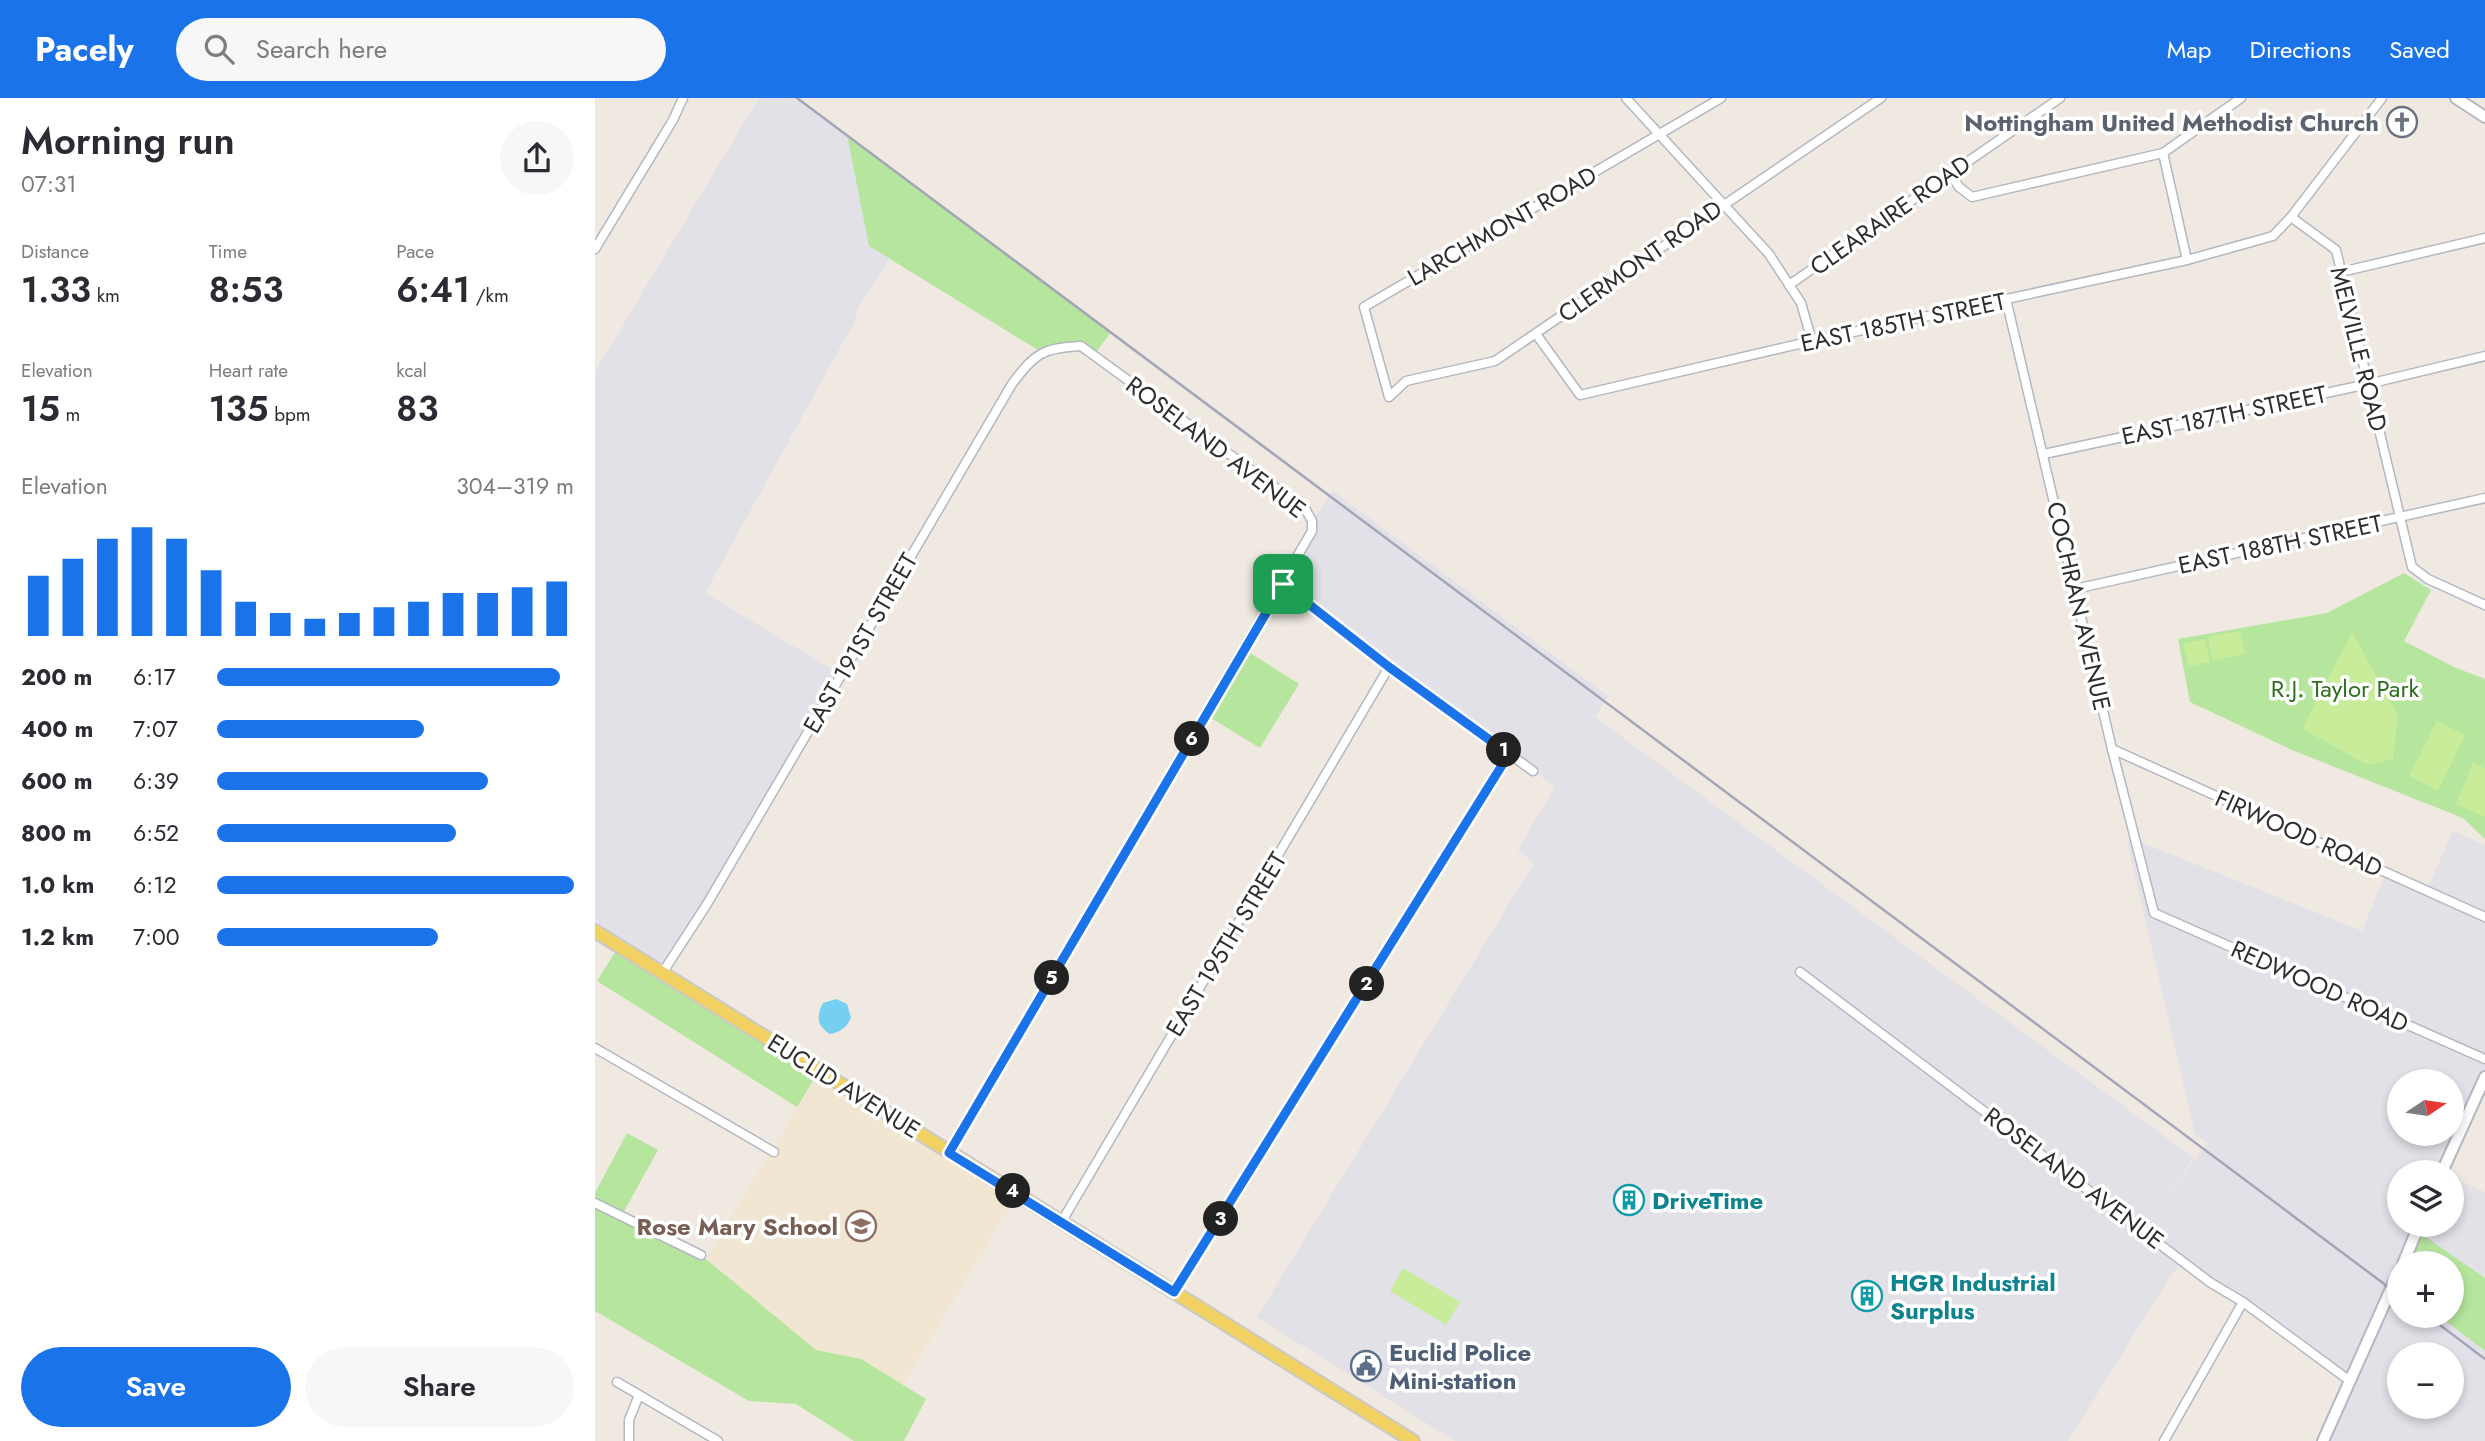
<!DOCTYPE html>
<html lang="en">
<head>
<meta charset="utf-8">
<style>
	:root { --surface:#fff; --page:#f7f7f7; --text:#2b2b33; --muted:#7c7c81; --accent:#1a73e8 }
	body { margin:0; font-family:Jost,sans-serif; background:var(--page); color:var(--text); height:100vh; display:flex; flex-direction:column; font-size:26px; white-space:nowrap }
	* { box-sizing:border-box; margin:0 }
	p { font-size:23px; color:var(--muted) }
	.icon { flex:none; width:38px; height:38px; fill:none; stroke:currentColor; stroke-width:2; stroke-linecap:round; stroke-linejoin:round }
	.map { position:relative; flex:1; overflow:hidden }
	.panel { display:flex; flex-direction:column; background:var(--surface); width:595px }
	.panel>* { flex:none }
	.needle { width:46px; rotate:77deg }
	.buttons { position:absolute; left:1792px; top:971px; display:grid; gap:14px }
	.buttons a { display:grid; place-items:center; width:77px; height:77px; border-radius:50%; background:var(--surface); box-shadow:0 4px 10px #0003; font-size:35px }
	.pin { position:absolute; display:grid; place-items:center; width:60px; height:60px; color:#fff; margin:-30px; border-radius:14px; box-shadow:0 4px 10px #0006 }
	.km { position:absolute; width:35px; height:35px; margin:-18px; border-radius:50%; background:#222; color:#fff; font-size:19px; line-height:35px; text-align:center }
	.round { display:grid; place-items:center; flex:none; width:74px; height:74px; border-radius:37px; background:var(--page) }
	.overview { display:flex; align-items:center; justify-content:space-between; height:119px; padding:0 21px }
	h1 { font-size:38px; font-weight:600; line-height:52px }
	.figures { display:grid; grid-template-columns:repeat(3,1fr); gap:10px; height:119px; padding:7px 21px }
	.figures div { display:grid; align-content:center }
	.figures b { font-size:35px; font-weight:600 }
	.figures small { font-size:19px; font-weight:400 }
	.figures p { font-size:19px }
	.chart { height:196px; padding:14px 21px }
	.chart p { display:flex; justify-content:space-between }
	.chart svg { width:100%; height:126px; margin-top:7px; stroke:var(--accent); stroke-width:6 }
	.button { display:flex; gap:14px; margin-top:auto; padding:14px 21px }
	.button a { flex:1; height:80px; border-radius:42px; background:var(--accent); color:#fff; font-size:28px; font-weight:600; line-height:80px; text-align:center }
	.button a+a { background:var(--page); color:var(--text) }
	ul { padding:0 21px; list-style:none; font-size:23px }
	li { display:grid; grid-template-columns:112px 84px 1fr; align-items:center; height:52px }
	li i { height:18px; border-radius:9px; background:var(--accent) }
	header { display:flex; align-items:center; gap:42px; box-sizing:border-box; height:98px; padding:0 35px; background:var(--accent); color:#fff }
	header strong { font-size:33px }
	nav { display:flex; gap:38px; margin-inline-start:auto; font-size:24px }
	.search { width:490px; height:63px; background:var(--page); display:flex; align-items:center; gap:18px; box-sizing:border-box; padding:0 24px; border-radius:38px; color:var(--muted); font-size:26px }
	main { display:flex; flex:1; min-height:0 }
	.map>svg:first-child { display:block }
	.industrial { fill:#e3e1e8; fill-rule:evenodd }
	.education { fill:#f0e6d1 }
	.green { fill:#b6e59e }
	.pitch { fill:#c9ec9a }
	.water { fill:#75cff0 }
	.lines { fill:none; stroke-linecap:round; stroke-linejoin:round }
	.street-casing { stroke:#b4b7c1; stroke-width:11 }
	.secondary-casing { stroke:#b4b7c1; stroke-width:14 }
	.primary-casing { stroke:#c9c9c9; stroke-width:16 }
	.street { stroke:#fff; stroke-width:8 }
	.secondary { stroke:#fff; stroke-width:10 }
	.primary { stroke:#f2d163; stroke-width:12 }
	.rail { stroke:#a3a6b8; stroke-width:2.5 }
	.route-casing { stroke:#fff; stroke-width:14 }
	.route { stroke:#1a73e8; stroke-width:9 }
	.labels { text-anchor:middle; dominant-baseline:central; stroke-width:7; stroke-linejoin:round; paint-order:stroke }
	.worship-label { font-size:24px; font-weight:bold; fill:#5b616d; stroke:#fff; text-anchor:end }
	.street-label { font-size:24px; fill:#2e2e2e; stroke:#fff }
	.park-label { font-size:24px; fill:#2c6e1b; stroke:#fff }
	.culture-label { font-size:24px; font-weight:bold; fill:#0d838f; stroke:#fff; text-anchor:start }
	.education-label { font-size:24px; font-weight:bold; fill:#785e54; stroke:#fff; text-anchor:end }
	.service-label { font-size:24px; font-weight:bold; fill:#4e5e75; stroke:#fff; text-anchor:start }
</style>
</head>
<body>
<header>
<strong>Pacely</strong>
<div class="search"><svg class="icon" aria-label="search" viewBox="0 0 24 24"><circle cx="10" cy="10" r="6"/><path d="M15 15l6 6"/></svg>Search here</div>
<nav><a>Map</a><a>Directions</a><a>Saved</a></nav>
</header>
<main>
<section class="panel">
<div class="overview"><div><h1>Morning run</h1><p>07:31</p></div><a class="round"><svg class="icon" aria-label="share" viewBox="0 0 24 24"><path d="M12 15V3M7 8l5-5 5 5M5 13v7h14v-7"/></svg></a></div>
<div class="figures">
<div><p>Distance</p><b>1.33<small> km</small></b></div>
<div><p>Time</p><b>8:53</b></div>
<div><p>Pace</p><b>6:41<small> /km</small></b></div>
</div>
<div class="figures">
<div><p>Elevation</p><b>15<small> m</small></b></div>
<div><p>Heart rate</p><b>135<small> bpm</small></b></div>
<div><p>kcal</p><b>83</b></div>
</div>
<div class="chart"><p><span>Elevation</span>304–319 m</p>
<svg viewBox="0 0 160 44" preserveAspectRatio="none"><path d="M5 44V23M15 44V17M25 44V10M35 44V6M45 44V10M55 44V21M65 44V32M75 44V36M85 44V38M95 44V36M105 44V34M115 44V32M125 44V29M135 44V29M145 44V27M155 44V25"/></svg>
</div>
<ul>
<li><b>200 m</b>6:17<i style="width:96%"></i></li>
<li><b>400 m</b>7:07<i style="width:58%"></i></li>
<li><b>600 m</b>6:39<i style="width:76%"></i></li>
<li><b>800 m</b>6:52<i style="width:67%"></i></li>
<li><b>1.0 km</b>6:12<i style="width:100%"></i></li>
<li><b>1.2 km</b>7:00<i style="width:62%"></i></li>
</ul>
<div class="button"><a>Save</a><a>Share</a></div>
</section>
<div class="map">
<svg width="1890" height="1343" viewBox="0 0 1890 1343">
	<rect width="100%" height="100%" fill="#efe9e1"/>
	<g class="industrial">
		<path d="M164,0H202L252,37L274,147L295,160L261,214L262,219L110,495L246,577L68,874L0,833V274Z"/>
		<path d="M738,393L1013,598L1000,619L1599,1060L1552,1125L1612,1045L1600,1036L1532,743L1540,742L1767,833L1791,774L1832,792L1858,733L1890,747V979L1847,1074H1804V1127H1857V1080L1890,1094V1180L1822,1134L1799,1185L1804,1188V1218H1844L1890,1253V1343H1728L1754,1283L1588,1163L1576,1177L1473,1343H860L662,1219L939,765L923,752L960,688L914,656L688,486L716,433L717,423ZM1804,984H1857V1036H1804ZM1804,1256H1857V1309H1804Z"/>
	</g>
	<path class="education" d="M224,973L422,1096L308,1287L266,1261L221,1252L111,1161Z"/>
	<g class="green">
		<path d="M252,37L516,234L499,257L486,248L448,255L274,148Z"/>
		<path d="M1809,475L1836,492L1809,543L1859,569L1890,581V741L1868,720L1697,652L1595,604L1583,541L1732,515Z"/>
		<path d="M649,551L704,586L665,650L611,617Z"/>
		<path d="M24,848L224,973L202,1009L2,883Z"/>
		<path d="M32,1035L63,1052L27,1117L106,1157L221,1252L266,1261L331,1301L309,1343H259L201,1306L154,1303L0,1213V1095Z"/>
		<path d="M1822,1133L1890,1180V1253L1844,1218H1857V1166H1808Z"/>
	</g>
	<g class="pitch">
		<path d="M1645,533L1650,556L1618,563L1613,539Z"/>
		<path d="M1757,534L1803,617L1798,661L1773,667L1707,631Z"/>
		<path d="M1610,541L1615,564L1594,568L1588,546Z"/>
		<path d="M1842,623L1870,637L1843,693L1814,678Z"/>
		<path d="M1878,665L1890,670V719L1861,706Z"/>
		<path d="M808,1170L865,1204L851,1227L795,1193Z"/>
	</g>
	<path class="water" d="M241,901L252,906L256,920C251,930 245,934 235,936C222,928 221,918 228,905Z"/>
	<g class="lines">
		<g class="street-casing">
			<g id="street">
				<path d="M1031,0L1174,156L1206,205L1217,243"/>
				<path d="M1126,0L769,209L794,299L811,283L900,263L1286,0"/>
				<path d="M1568,55L1592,162"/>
				<path d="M1355,75L1364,89L1377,99L1568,55L1646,0"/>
				<path d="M1696,119L1741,152L1817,469L1833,481L1890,507"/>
				<path d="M0,151L78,22L88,0"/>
				<path d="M1746,174L1890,140"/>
				<path d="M1194,187L1465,0"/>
				<path d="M1411,201L1517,651L1559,815L1890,961"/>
				<path d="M941,236L985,297L1217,243L1592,162L1678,138L1696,119L1787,0"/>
				<path d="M1449,356L1773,286L1890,258"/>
				<path d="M688,486L794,569L938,673"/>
				<path d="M1480,491L1890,400"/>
				<path d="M1517,651L1890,819"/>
				<path d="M68,874L112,806L417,286C440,255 448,250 486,248L711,412L717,423V433L354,1055"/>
				<path d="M1205,874L1616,1185L1648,1204L1755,1283"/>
				<path d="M0,950L179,1054"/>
				<path d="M0,1105L106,1157"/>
				<path d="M467,1123L794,569"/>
				<path d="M579,1194L914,656"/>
				<path d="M22,1284L123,1343"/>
				<path d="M34,1343V1322L44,1297"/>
				<path d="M1569,1343L1648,1204"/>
			</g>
		</g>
		<g class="secondary-casing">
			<g id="secondary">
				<path d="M1861,0L1890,19"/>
				<path d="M1847,1074L1890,979"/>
				<path d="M1808,1166L1824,1127"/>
				<path d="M1728,1343L1804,1173"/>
			</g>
		</g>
		<g class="primary-casing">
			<path id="primary" d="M0,833L818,1343"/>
		</g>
		<use href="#street" class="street"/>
		<use href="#secondary" class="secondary"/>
		<use href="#primary" class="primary"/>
		<g class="rail">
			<path d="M202,0L1804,1197"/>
			<path d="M1833,1218L1890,1261"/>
		</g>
	</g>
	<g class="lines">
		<g class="route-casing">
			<path id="route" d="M688,486L794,569L914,656L579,1194L354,1055Z"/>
		</g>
		<use href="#route" class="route"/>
	</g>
	<defs>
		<g id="church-ring" transform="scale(1.575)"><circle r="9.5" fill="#fff" stroke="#6b7280" stroke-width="1.5"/><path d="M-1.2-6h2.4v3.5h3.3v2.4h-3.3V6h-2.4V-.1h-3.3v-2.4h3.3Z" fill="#6b7280"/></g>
		<g id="building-ring" transform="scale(1.575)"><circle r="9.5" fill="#fff" stroke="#0f9aa8" stroke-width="1.5"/><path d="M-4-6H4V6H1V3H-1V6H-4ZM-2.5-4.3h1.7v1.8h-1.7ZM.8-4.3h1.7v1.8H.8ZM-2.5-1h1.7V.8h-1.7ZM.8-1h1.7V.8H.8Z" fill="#0f9aa8"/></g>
		<g id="school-ring" transform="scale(1.575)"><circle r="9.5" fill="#fff" stroke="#8d6e63" stroke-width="1.5"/><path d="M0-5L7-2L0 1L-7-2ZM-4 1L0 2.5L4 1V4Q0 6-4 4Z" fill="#8d6e63"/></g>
		<g id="civic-ring" transform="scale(1.575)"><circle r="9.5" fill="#fff" stroke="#5c6f8a" stroke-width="1.5"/><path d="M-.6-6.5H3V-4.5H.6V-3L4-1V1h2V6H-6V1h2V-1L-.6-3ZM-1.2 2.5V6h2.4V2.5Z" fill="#5c6f8a"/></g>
	</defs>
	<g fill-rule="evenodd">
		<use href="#church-ring" x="1807" y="24"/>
		<use href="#building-ring" x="1034" y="1102"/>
		<use href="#school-ring" x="266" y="1128"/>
		<use href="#building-ring" x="1272" y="1198"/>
		<use href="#civic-ring" x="771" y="1268"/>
	</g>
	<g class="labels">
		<g class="worship-label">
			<text x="1784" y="24">Nottingham United Methodist Church</text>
		</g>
		<g class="street-label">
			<text transform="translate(1295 117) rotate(-35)">CLEARAIRE ROAD</text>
			<text transform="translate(907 128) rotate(-30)">LARCHMONT ROAD</text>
			<text transform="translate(1045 163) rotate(-35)">CLERMONT ROAD</text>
			<text transform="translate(1308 224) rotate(-12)">EAST 185TH STREET</text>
			<text transform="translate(1764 251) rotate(76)">MELVILLE ROAD</text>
			<text transform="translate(1629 317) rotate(-12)">EAST 187TH STREET</text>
			<text transform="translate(621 349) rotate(37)">ROSELAND AVENUE</text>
			<text transform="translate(1685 446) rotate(-12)">EAST 188TH STREET</text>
			<text transform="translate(1484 508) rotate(77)">COCHRAN AVENUE</text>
			<text transform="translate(265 545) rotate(-60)">EAST 191ST STREET</text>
			<text transform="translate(1704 735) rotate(24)">FIRWOOD ROAD</text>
			<text transform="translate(631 846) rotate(-59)">EAST 195TH STREET</text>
			<text transform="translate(1725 888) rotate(24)">REDWOOD ROAD</text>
			<text transform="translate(249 988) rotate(32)">EUCLID AVENUE</text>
			<text transform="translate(1479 1080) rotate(37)">ROSELAND AVENUE</text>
		</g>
		<g class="park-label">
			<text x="1750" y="590">R.J. Taylor Park</text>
		</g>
		<g class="culture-label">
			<text x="1057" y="1102">DriveTime</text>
			<text x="1295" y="1184">HGR Industrial<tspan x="1295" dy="28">Surplus</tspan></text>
		</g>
		<g class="education-label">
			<text x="243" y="1128">Rose Mary School</text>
		</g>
		<g class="service-label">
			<text x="794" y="1254">Euclid Police<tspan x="794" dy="28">Mini-station</tspan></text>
		</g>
	</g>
</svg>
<div class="buttons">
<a><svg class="needle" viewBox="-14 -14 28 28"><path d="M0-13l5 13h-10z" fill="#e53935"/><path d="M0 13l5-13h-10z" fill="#7c7c81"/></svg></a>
<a><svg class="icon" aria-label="layers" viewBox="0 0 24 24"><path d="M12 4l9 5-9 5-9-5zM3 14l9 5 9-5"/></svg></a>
<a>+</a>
<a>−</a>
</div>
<div class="pin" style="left:688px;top:486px;background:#1e9e55"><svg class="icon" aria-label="arrive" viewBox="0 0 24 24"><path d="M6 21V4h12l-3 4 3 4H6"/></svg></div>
<b class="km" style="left:909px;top:652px">1</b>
<b class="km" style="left:772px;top:886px">2</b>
<b class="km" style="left:626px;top:1121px">3</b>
<b class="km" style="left:418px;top:1093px">4</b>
<b class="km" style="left:457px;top:880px">5</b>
<b class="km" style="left:597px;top:641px">6</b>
</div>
</main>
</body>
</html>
